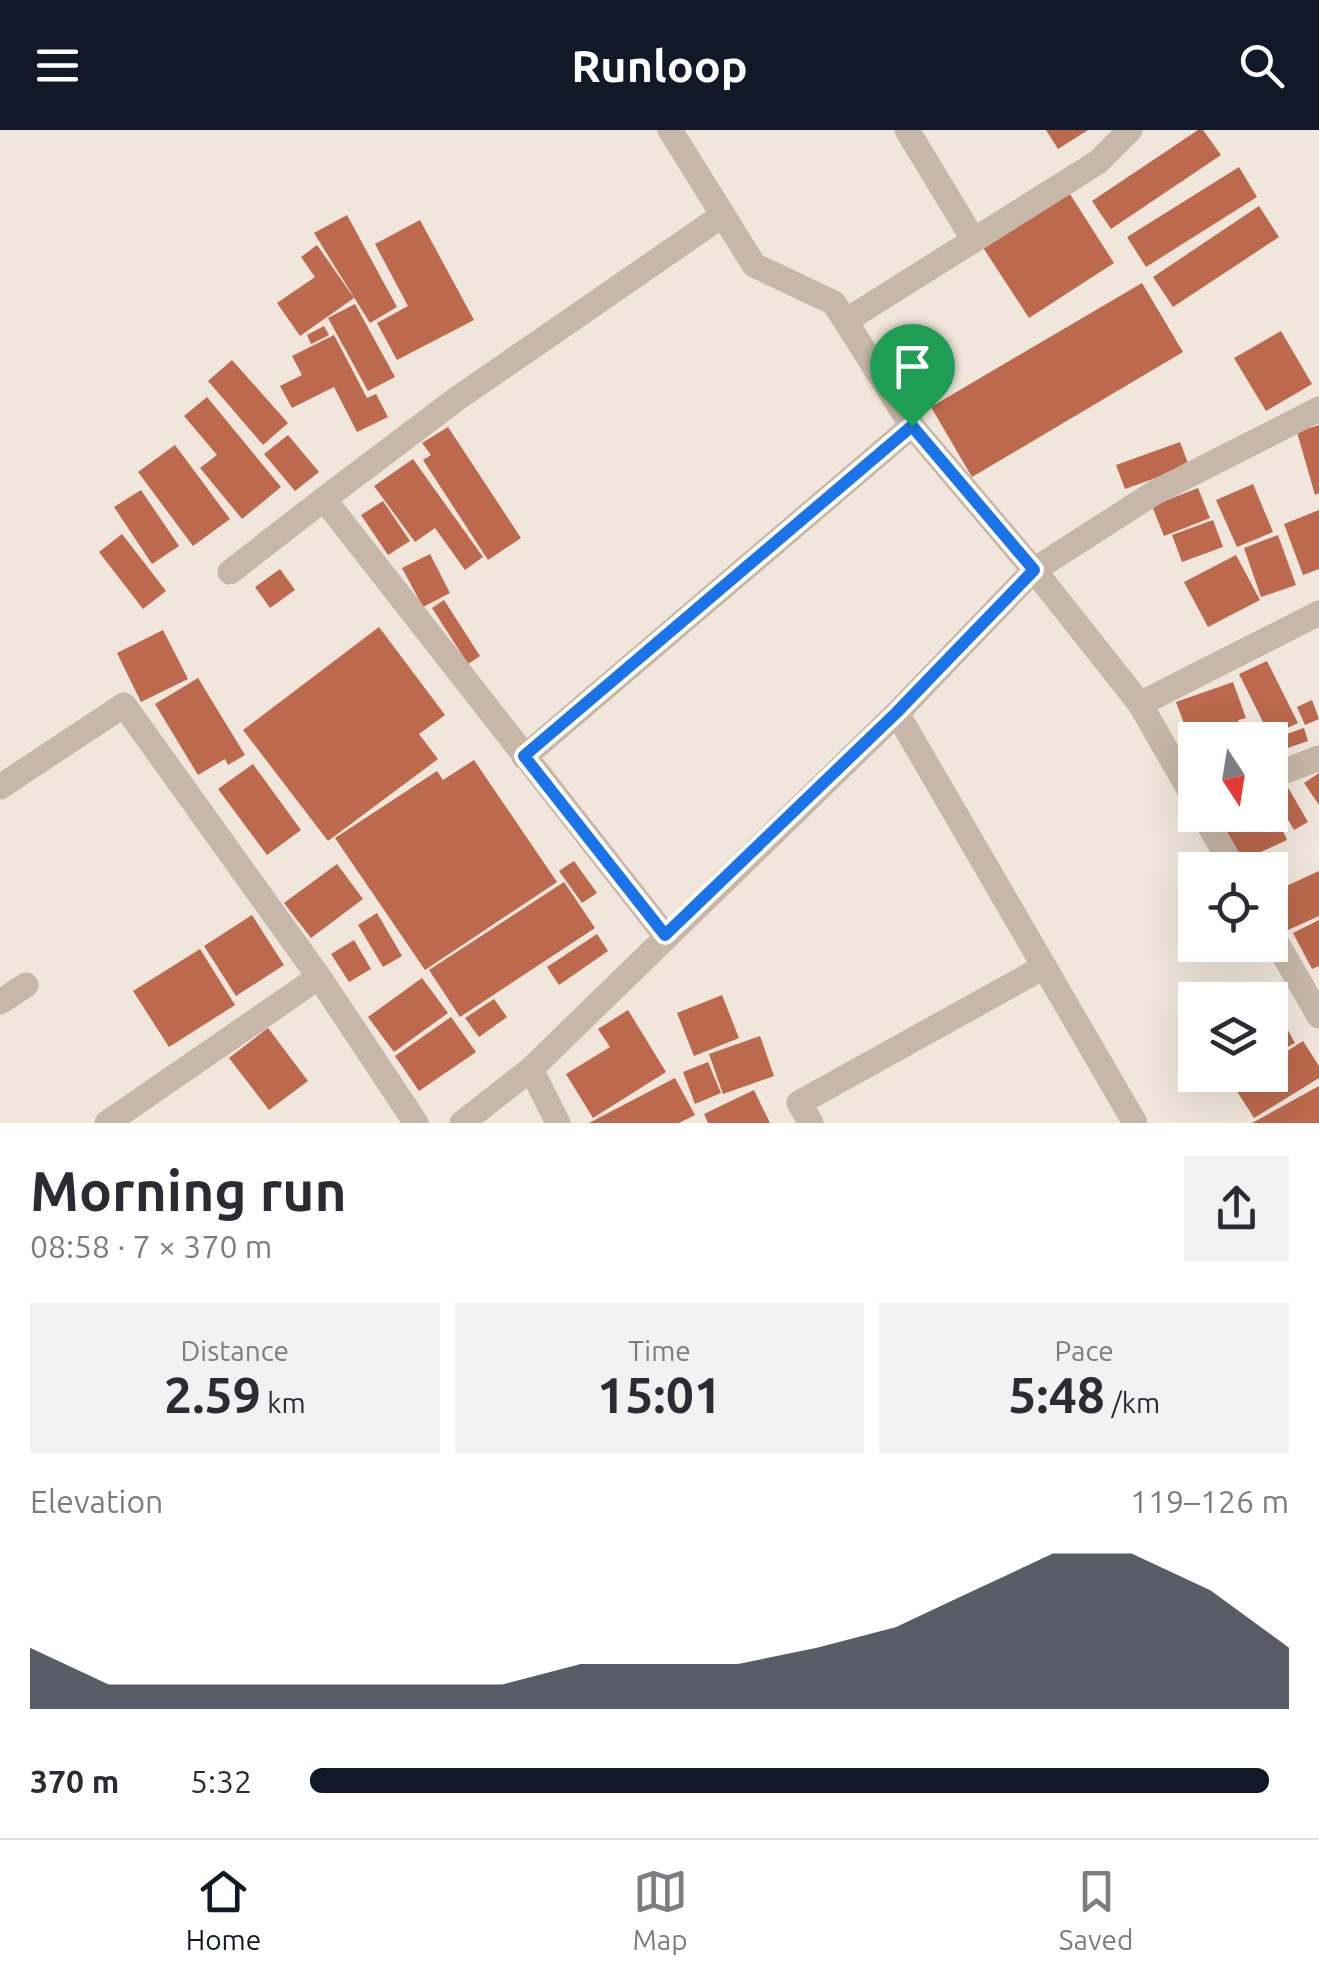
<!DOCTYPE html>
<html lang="en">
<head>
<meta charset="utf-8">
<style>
	:root { --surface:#fff; --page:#f2f2f3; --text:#2b2b33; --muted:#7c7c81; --line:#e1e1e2; --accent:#111827 }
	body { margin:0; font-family:Ubuntu,sans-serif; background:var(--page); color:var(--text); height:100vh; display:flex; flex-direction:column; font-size:38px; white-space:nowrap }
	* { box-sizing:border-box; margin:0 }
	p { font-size:32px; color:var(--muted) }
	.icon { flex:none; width:55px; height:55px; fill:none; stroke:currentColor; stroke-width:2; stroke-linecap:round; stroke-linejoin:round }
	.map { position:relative; height:993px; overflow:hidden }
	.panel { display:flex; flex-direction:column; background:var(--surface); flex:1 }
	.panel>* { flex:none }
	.needle { width:65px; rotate:168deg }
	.tools { position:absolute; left:1178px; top:592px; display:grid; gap:20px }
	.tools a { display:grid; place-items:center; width:110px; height:110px; border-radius:0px; background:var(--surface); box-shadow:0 10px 40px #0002; font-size:50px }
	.pin { position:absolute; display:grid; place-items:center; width:85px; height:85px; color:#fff; margin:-102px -42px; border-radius:50% 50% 50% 0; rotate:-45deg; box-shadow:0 0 10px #0007 }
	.pin .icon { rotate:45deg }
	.round { display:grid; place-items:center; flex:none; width:105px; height:105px; border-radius:0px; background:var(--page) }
	.headline { display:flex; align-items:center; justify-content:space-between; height:170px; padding:0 30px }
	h1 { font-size:55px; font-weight:700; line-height:75px }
	.metrics { display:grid; grid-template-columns:repeat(3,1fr); gap:15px; height:170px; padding:10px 30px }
	.metrics div { display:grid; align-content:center; border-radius:0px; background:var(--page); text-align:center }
	.metrics b { font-size:50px; font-weight:700 }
	.metrics small { font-size:28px; font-weight:400 }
	.metrics p { font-size:28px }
	.chart { height:280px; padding:20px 30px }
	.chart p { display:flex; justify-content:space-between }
	.chart svg { width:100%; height:180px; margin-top:10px; fill:var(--accent); opacity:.7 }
	ul { padding:0 30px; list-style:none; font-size:32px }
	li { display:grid; grid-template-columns:160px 120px 1fr; align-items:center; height:75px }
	li i { height:25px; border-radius:12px; background:var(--accent) }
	header { display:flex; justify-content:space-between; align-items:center; height:130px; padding:0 30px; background:var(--accent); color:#fff; font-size:45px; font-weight:700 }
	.dock { display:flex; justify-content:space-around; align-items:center; height:140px; border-top:2px solid var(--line); background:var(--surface); font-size:28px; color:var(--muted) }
	.dock a { display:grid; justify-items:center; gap:5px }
	.dock .on { color:var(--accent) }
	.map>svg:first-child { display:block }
	.building { fill:#bc694d }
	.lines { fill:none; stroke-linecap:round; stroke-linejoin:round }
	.minor { stroke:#c7b7a8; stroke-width:25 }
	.route-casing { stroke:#fff; stroke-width:20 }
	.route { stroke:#1a73e8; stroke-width:12 }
</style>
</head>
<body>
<header><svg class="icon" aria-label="menu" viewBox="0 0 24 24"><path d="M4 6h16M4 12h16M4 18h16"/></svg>Runloop<svg class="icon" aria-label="search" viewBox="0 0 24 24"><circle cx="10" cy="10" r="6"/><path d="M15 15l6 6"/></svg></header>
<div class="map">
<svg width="1319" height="993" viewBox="0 0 1319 993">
	<rect width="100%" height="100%" fill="#f0e6db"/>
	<g class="building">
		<path d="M1046,0H1088L1058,19Z"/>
		<path d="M1198,0H1203L1221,25L1111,99L1092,71Z"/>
		<path d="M1239,37L1257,67L1146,137L1127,107Z"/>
		<path d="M1068,61L1114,133L1029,188L982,116Z"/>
		<path d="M1259,76L1279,107L1173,177L1153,147Z"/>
		<path d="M347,85L397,177L370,193L314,103Z"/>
		<path d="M420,90L474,190L397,230L377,193L408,176L375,114Z"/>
		<path d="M317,115L354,168L300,206L277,173L315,147L301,127Z"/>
		<path d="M1142,153L1183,222L972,347L931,277Z"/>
		<path d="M355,174L395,247L368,261L328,188Z"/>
		<path d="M324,196L329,205L311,214L307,205Z"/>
		<path d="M1281,201L1312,254L1266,281L1234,228Z"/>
		<path d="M334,205L367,268L376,264L388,287L357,302L334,257L292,278L280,256L302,245L292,226Z"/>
		<path d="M232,230L288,293L263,315L208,251Z"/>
		<path d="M207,267L281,357L242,389L200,338L217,325L184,286Z"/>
		<path d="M1319,295V363L1315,365L1297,302Z"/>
		<path d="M448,297L521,408L488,430L423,330L431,325L422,313Z"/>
		<path d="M288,305L319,342L295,361L264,324Z"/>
		<path d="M1180,312L1189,336L1125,359L1116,335Z"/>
		<path d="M175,315L230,389L193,416L138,342Z"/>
		<path d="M413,329L483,427L465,440L435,398L415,412L374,356Z"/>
		<path d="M1253,354L1273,402L1237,417L1216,370Z"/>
		<path d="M1198,358L1210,388L1164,406L1152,376Z"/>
		<path d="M141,360L179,416L152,434L114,377Z"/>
		<path d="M383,371L410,411L388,425L361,385Z"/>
		<path d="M1319,380V439L1303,445L1284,394Z"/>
		<path d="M1213,390L1223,417L1182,432L1172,405Z"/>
		<path d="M122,404L166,461L143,479L99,422Z"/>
		<path d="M1278,405L1296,455L1261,467L1244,418Z"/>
		<path d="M430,424L450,463L423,477L402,438Z"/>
		<path d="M1236,425L1260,470L1208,497L1184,452Z"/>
		<path d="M280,439L295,460L270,478L255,457Z"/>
		<path d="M444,470L480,526L468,534L432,478Z"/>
		<path d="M379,497L445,585L419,604L438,629L328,711L243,600Z"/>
		<path d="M163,500L188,549L141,572L117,523Z"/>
		<path d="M1267,531L1298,593L1270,606L1239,544Z"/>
		<path d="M198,548L245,625L228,635L225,629L198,645L155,574Z"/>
		<path d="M1233,552L1246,588L1238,590L1243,603L1224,610L1218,593L1188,604L1176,572Z"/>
		<path d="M1312,570L1319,589L1305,595L1297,577Z"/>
		<path d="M1304,598L1308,611L1270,624V610Z"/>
		<path d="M474,630L557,752L425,840L335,708L437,641L443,650Z"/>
		<path d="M253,634L301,700L267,725L218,659Z"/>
		<path d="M1319,643V675L1304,653Z"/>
		<path d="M1286,654L1308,692L1294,700L1272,662Z"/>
		<path d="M1270,671L1287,710L1239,732L1219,688L1270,685Z"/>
		<path d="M574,731L597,763L582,773L559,741Z"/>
		<path d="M337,734L363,769L311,808L284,773Z"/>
		<path d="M1319,741V786L1288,800L1271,763Z"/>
		<path d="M564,752L595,798L460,887L429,840Z"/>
		<path d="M377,783L402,826L383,837L358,795Z"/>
		<path d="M252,785L284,835L236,866L204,816Z"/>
		<path d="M1319,790V836L1312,839L1293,803Z"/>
		<path d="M597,804L608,821L559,855L547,837Z"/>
		<path d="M354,810L371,839L349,852L331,824Z"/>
		<path d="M200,819L235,875L169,917L133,861Z"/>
		<path d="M422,848L448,883L394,922L368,887Z"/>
		<path d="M722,865L739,908L694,926L677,883Z"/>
		<path d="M494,869L507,887L479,907L465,888Z"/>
		<path d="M1274,875L1295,913L1270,926V877Z"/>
		<path d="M628,880L666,942L593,988L566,944L610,917L598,899Z"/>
		<path d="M451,887L476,922L419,961L395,926Z"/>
		<path d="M268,898L308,951L269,980L229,928Z"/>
		<path d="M760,906L774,946L723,964L709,924Z"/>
		<path d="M1303,911L1319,936V948L1254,988L1233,955L1249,945H1270V932Z"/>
		<path d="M708,932L721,963L695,974L683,942Z"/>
		<path d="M675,948L695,985L679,993H589Z"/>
		<path d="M1319,956V993H1252Z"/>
		<path d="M754,960L770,993H708L704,984Z"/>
	</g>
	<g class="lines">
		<g class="minor">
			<path d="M907,0L973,109"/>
			<path d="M847,190L1098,32L1130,0"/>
			<path d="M230,442L324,369"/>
			<path d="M1140,574L1319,483"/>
			<path d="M897,583L1135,993"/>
			<path d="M524,627L912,296"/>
			<path d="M1270,647L1319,628"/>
			<path d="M0,657L124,575L319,847L416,993"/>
			<path d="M1195,670L1140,574L1034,440L1154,363L1319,279"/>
			<path d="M1203,685L1235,740"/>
			<path d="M1270,801L1319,886"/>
			<path d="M665,805L324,369L458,268L723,85"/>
			<path d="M0,872L26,855"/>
			<path d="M531,939L558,993"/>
			<path d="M107,993L319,847"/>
			<path d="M462,993L531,939L897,583L1034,440L912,296L834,173L754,135L670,0"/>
			<path d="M811,993L799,973L1044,837"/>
		</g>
	</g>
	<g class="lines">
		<g class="route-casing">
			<path id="route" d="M912,296L1034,440L896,583L665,805L524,626Z"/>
		</g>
		<use href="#route" class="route"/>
	</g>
</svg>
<div class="tools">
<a><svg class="needle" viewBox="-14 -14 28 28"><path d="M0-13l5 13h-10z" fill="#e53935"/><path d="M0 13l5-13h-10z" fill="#7c7c81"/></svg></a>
<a><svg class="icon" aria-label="locate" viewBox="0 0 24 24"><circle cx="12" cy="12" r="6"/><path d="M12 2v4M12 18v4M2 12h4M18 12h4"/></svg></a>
<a><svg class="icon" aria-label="layers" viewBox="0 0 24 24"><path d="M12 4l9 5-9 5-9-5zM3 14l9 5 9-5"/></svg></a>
</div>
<div class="pin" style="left:912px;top:296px;background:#1e9e55"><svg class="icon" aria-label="arrive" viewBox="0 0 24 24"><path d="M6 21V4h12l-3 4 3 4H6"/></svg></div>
</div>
<section class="panel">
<div class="headline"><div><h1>Morning run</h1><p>08:58 · 7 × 370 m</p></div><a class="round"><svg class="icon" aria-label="share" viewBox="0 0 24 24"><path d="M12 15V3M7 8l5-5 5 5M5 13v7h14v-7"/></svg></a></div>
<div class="metrics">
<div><p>Distance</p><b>2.59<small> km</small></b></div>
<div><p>Time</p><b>15:01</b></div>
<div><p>Pace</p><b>5:48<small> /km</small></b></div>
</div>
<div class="chart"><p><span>Elevation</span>119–126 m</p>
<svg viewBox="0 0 160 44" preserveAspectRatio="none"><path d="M0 44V29L10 38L20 38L30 38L40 38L50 38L60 38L70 33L80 33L90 33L100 29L110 24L120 15L130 6L140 6L150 15L160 29V44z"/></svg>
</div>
<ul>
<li><b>370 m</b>5:32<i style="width:98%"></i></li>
</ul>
</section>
<nav class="dock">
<a class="on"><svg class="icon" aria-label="home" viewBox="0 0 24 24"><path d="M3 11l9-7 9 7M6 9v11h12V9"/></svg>Home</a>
<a><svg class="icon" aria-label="map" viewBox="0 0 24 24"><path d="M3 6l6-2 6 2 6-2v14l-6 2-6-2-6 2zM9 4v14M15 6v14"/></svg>Map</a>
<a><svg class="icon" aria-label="saved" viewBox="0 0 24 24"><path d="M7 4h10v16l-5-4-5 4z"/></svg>Saved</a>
</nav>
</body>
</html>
